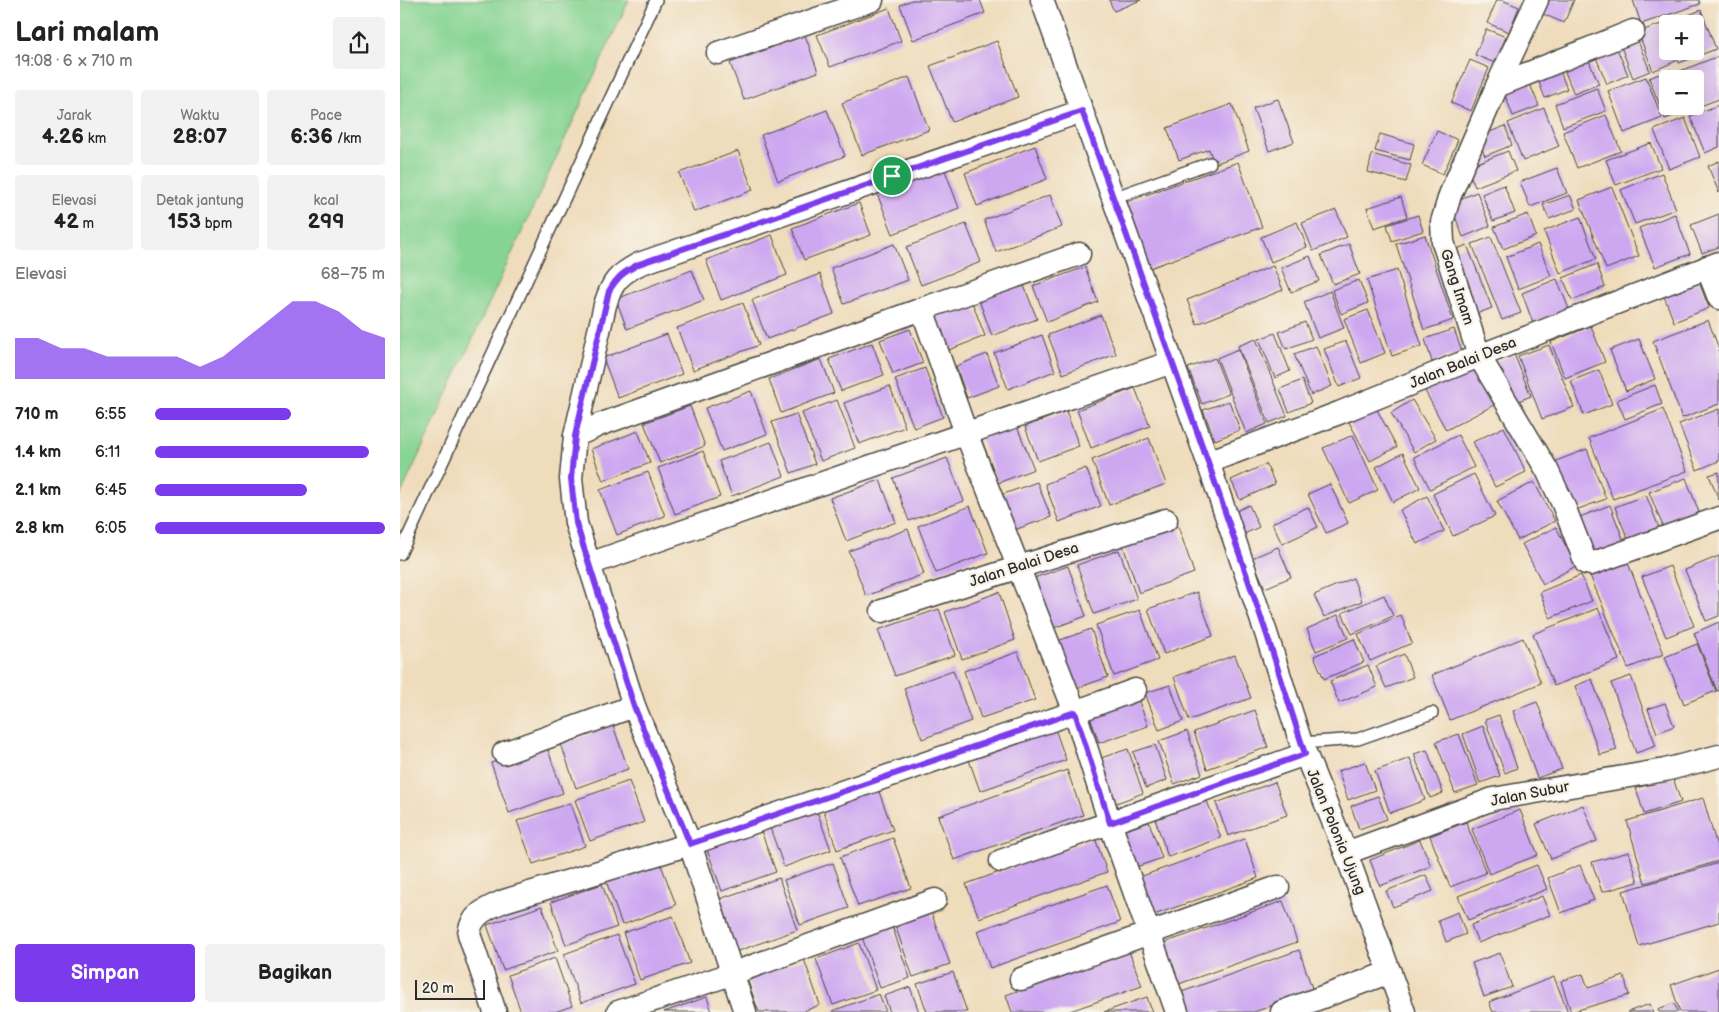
<!DOCTYPE html>
<html lang="id">
<head>
<meta charset="utf-8">
<style>
	:root { --surface:#fff; --page:#f2f2f2; --text:#222; --muted:#767676; --accent:#7c3aed }
	body { margin:0; font-family:"Balsamiq Sans",sans-serif; background:var(--page); color:var(--text); height:100vh; display:flex; flex-direction:column; font-size:19px; white-space:nowrap }
	* { box-sizing:border-box; margin:0 }
	p { font-size:16px; color:var(--muted) }
	.icon { flex:none; width:28px; height:28px; fill:none; stroke:currentColor; stroke-width:2; stroke-linecap:round; stroke-linejoin:round }
	.map { position:relative; flex:1; overflow:hidden }
	.sheet { display:flex; flex-direction:column; background:var(--surface); width:400px }
	.sheet>* { flex:none }
	.tools { position:absolute; left:1259px; top:15px; display:grid; gap:10px }
	.tools a { display:grid; place-items:center; width:45px; height:45px; border-radius:5px; background:var(--surface); box-shadow:0 5px 20px #0002; font-size:25px }
	.scale { position:absolute; left:15px; bottom:12px; width:70px; box-sizing:border-box; padding-left:5px; border:2px solid #2b2b2b; border-top:0; font-size:14px; line-height:18px; white-space:nowrap; color:#2b2b2b; -webkit-text-stroke:4px #f7f3e8; paint-order:stroke }
	.pin { position:absolute; display:grid; place-items:center; width:42px; height:42px; color:#fff; margin:-21px; border:2px solid #fff; border-radius:50%; box-shadow:0 1px 5px #0007 }
	.round { display:grid; place-items:center; flex:none; width:52px; height:52px; border-radius:5px; background:var(--page) }
	.head { display:flex; align-items:center; justify-content:space-between; height:85px; padding:0 15px }
	h1 { font-size:28px; font-weight:800; line-height:38px }
	.metrics { display:grid; grid-template-columns:repeat(3,1fr); gap:8px; height:85px; padding:5px 15px }
	.metrics div { display:grid; align-content:center; border-radius:5px; background:var(--page); text-align:center }
	.metrics b { font-size:21px; font-weight:800 }
	.metrics small { font-size:14px; font-weight:400 }
	.metrics p { font-size:14px }
	.chart { height:140px; padding:10px 15px }
	.chart p { display:flex; justify-content:space-between }
	.chart svg { width:100%; height:90px; margin-top:5px; fill:var(--accent); opacity:.7 }
	.button { display:flex; gap:10px; margin-top:auto; padding:10px 15px }
	.button a { flex:1; height:58px; border-radius:5px; background:var(--accent); color:#fff; font-size:20px; font-weight:800; line-height:58px; text-align:center }
	.button a+a { background:var(--page); color:var(--text) }
	ul { padding:0 15px; list-style:none; font-size:16px }
	li { display:grid; grid-template-columns:80px 60px 1fr; align-items:center; height:38px }
	li i { height:12px; border-radius:6px; background:var(--accent) }
	main { display:flex; flex:1; min-height:0 }
	.map>svg:first-child { display:block }
	.green { fill:#86d493; stroke:#58805f }
	.building { fill:#cea7f1 }
	.lines { fill:none; stroke-linecap:round; stroke-linejoin:round }
	.service-casing { stroke:#484641; stroke-width:14 }
	.minor-casing { stroke:#484641; stroke-width:25 }
	.service { stroke:#fff; stroke-width:11 }
	.minor { stroke:#fff; stroke-width:22 }
	.route-casing { stroke:#fff; stroke-width:10 }
	.route { stroke:#7c3aed; stroke-width:6 }
	.labels { text-anchor:middle; dominant-baseline:central; stroke-width:5; stroke-linejoin:round; paint-order:stroke }
	.street-label { font-size:15px; fill:#2b2b2b; stroke:#f7f3e8 }
</style>
</head>
<body>
<main>
<section class="sheet">
<div class="head"><div><h1>Lari malam</h1><p>19:08 · 6 × 710 m</p></div><a class="round"><svg class="icon" aria-label="share" viewBox="0 0 24 24"><path d="M12 15V3M7 8l5-5 5 5M5 13v7h14v-7"/></svg></a></div>
<div class="metrics">
<div><p>Jarak</p><b>4.26<small> km</small></b></div>
<div><p>Waktu</p><b>28:07</b></div>
<div><p>Pace</p><b>6:36<small> /km</small></b></div>
</div>
<div class="metrics">
<div><p>Elevasi</p><b>42<small> m</small></b></div>
<div><p>Detak jantung</p><b>153<small> bpm</small></b></div>
<div><p>kcal</p><b>299</b></div>
</div>
<div class="chart"><p><span>Elevasi</span>68–75 m</p>
<svg viewBox="0 0 160 44" preserveAspectRatio="none"><path d="M0 44V24L10 24L20 29L30 29L40 33L50 33L60 33L70 33L80 38L90 33L100 24L110 15L120 6L130 6L140 11L150 20L160 24V44z"/></svg>
</div>
<ul>
<li><b>710 m</b>6:55<i style="width:59%"></i></li>
<li><b>1.4 km</b>6:11<i style="width:93%"></i></li>
<li><b>2.1 km</b>6:45<i style="width:66%"></i></li>
<li><b>2.8 km</b>6:05<i style="width:100%"></i></li>
</ul>
<div class="button"><a>Simpan</a><a>Bagikan</a></div>
</section>
<div class="map">
<svg width="1319" height="1012" viewBox="0 0 1319 1012">
	<rect width="100%" height="100%" fill="#f7f3e8"/>
	<filter id="ink" filterUnits="userSpaceOnUse"><feTurbulence type="fractalNoise" baseFrequency=".02" numOctaves="2"/><feDisplacementMap in="SourceGraphic" scale="10" xChannelSelector="R" yChannelSelector="G"/><feConvolveMatrix kernelMatrix="1 2 1 2 8 2 1 2 1" color-interpolation-filters="sRGB"/></filter>
	<filter id="wash" filterUnits="userSpaceOnUse"><feTurbulence type="fractalNoise" baseFrequency=".0096" numOctaves="4" result="noise"/><feDisplacementMap in="SourceGraphic" scale="20" xChannelSelector="R" yChannelSelector="G"/><feGaussianBlur stdDeviation="1.12" result="paint"/><feColorMatrix in="noise" values="0 0 0 0 0 0 0 0 0 0 0 0 0 0 0 0 0 1.4 0 .05"/><feComposite in="paint" operator="in"/></filter>
	<g filter="url(#wash)">
		<rect width="100%" height="100%" fill="#efdcbb"/>
		<path class="green" d="M0,0H229L0,496Z"/>
		<g id="blocks">
			<g class="building">
				<path d="M512,0H580L585,13L513,40L500,5Z"/>
				<path d="M709,0H741L714,11Z"/>
				<path d="M1097,0H1102L1119,7L1109,32L1087,23Z"/>
				<path d="M1144,0H1174L1164,23L1136,11Z"/>
				<path d="M1233,0H1299L1300,4L1241,24Z"/>
				<path d="M489,8L501,41L430,67L417,35Z"/>
				<path d="M1301,10L1316,49L1279,63L1274,51H1295V24H1268L1267,33L1264,25Z"/>
				<path d="M1261,24L1268,40V51H1272L1276,61L1253,71L1238,32Z"/>
				<path d="M1086,29L1106,37L1095,63L1075,55Z"/>
				<path d="M405,35L418,72L344,100L330,63Z"/>
				<path d="M597,41L618,97L552,122L530,66Z"/>
				<path d="M1238,41L1250,71L1233,78L1221,47Z"/>
				<path d="M1216,46L1228,75L1207,84L1195,55Z"/>
				<path d="M1185,52L1199,84L1174,94L1161,62Z"/>
				<path d="M1319,56V99L1295,108V79H1283L1280,71Z"/>
				<path d="M1070,60L1089,68L1071,111L1051,103Z"/>
				<path d="M1157,63L1167,89L1145,98L1135,72Z"/>
				<path d="M1270,70L1274,79H1268V106H1284L1286,111L1265,119L1249,78Z"/>
				<path d="M509,77L529,130L462,155L442,103Z"/>
				<path d="M1127,77L1139,106L1113,116L1102,87Z"/>
				<path d="M1246,77L1262,118L1224,133L1208,91Z"/>
				<path d="M1197,88L1206,111L1163,127L1155,104Z"/>
				<path d="M878,99L894,142L869,151L853,108Z"/>
				<path d="M832,104L849,151L814,164L809,149L779,160L767,128Z"/>
				<path d="M1319,105V147L1305,153L1290,116Z"/>
				<path d="M1144,108L1159,146L1123,161L1108,123Z"/>
				<path d="M427,110L445,156L378,181L361,135Z"/>
				<path d="M1206,115L1221,151L1177,168L1163,132Z"/>
				<path d="M1285,118L1300,157L1269,169L1254,130Z"/>
				<path d="M1105,126L1112,145L1085,156L1077,137Z"/>
				<path d="M1037,131L1058,140L1043,174L1022,165Z"/>
				<path d="M980,134L1014,144L1010,160L975,151Z"/>
				<path d="M1251,143L1261,168L1216,185L1206,160Z"/>
				<path d="M635,146L647,179L577,206L565,173Z"/>
				<path d="M338,151L353,190L294,212L279,173Z"/>
				<path d="M1108,151L1116,171L1075,187L1067,167Z"/>
				<path d="M972,154L1011,165L1006,182L968,172Z"/>
				<path d="M1319,161V193L1308,166Z"/>
				<path d="M838,162L862,227L747,269L723,203Z"/>
				<path d="M543,165L559,208L493,234L476,191Z"/>
				<path d="M1157,168L1167,193L1130,207L1120,182Z"/>
				<path d="M1262,173L1276,209L1235,224L1221,190Z"/>
				<path d="M1104,185L1115,213L1093,221L1082,194Z"/>
				<path d="M1212,187L1239,256L1206,269L1179,200Z"/>
				<path d="M1077,192L1090,226L1063,237L1050,203Z"/>
				<path d="M650,195L662,227L596,252L584,220Z"/>
				<path d="M1170,195L1176,209L1149,219L1143,205Z"/>
				<path d="M1001,197L1007,217L974,228L967,208Z"/>
				<path d="M459,203L471,235L404,260L392,228Z"/>
				<path d="M936,210L947,237L913,251L902,223Z"/>
				<path d="M1128,214L1136,236L1103,249L1094,227Z"/>
				<path d="M1275,214L1290,254L1255,267L1239,228Z"/>
				<path d="M1319,214V247L1302,253L1291,225Z"/>
				<path d="M1018,215L1023,231L992,241L987,225Z"/>
				<path d="M1180,217L1196,259L1160,273L1144,231Z"/>
				<path d="M897,222L907,247L871,262L861,237Z"/>
				<path d="M566,224L581,262L521,285L506,247Z"/>
				<path d="M372,235L387,275L321,300L306,260Z"/>
				<path d="M1025,235L1053,320L1024,330L996,244Z"/>
				<path d="M1091,237L1121,313L1102,320L1072,244Z"/>
				<path d="M494,244L508,280L444,304L431,268Z"/>
				<path d="M949,244L960,274L933,284L921,255Z"/>
				<path d="M1138,244L1151,276L1118,289L1106,257Z"/>
				<path d="M1067,245L1092,308L1073,315L1049,252Z"/>
				<path d="M910,256L919,281L891,292L881,268Z"/>
				<path d="M1197,264L1205,287L1172,300L1163,278Z"/>
				<path d="M873,266L883,290L797,324L787,300Z"/>
				<path d="M685,267L698,302L647,322L633,286Z"/>
				<path d="M292,270L304,300L227,329L216,299Z"/>
				<path d="M997,270L1022,346L992,356L967,280Z"/>
				<path d="M420,274L434,314L367,339L352,300Z"/>
				<path d="M1157,279L1169,309L1133,323L1122,293Z"/>
				<path d="M959,280L968,303L941,314L932,290Z"/>
				<path d="M1299,282L1309,308L1274,322L1264,296Z"/>
				<path d="M623,283L637,319L592,336L579,300Z"/>
				<path d="M930,291L944,328L918,338L904,302Z"/>
				<path d="M572,302L585,336L549,350L536,316Z"/>
				<path d="M343,303L359,345L293,370L277,328Z"/>
				<path d="M968,310L985,353L961,363L944,319Z"/>
				<path d="M701,315L716,354L663,374L648,335Z"/>
				<path d="M1308,320L1319,349V404L1282,418L1253,341Z"/>
				<path d="M905,322L912,339L886,349L879,332Z"/>
				<path d="M1191,326L1205,362L1165,378L1151,342Z"/>
				<path d="M510,329L523,363L493,374L480,340Z"/>
				<path d="M1054,329L1062,352L1032,362L1025,339Z"/>
				<path d="M875,333L890,371L875,378L859,339Z"/>
				<path d="M267,334L282,374L218,398L203,358Z"/>
				<path d="M642,335L655,371L608,389L594,353Z"/>
				<path d="M856,339L887,416L869,423L838,346Z"/>
				<path d="M1239,339L1255,379L1226,391L1210,350Z"/>
				<path d="M946,341L961,378L939,387L924,349Z"/>
				<path d="M472,343L484,375L441,391L429,359Z"/>
				<path d="M1149,345L1174,407L1142,419L1118,356Z"/>
				<path d="M916,346L932,386L911,395L894,354Z"/>
				<path d="M838,349L867,424L846,433L817,358Z"/>
				<path d="M587,354L599,386L567,398L556,366Z"/>
				<path d="M1114,354L1131,396L1111,404L1095,362Z"/>
				<path d="M815,358L829,394L802,404L788,368Z"/>
				<path d="M421,359L434,393L381,413L369,379Z"/>
				<path d="M1073,365L1094,405L1046,430L1025,391Z"/>
				<path d="M525,368L543,417L514,428L495,379Z"/>
				<path d="M1199,370L1212,404L1184,415L1171,381Z"/>
				<path d="M902,380L911,403L889,412L880,389Z"/>
				<path d="M1255,385L1262,404L1225,419L1217,400Z"/>
				<path d="M490,386L505,427L459,444L444,403Z"/>
				<path d="M735,388L750,426L691,448L677,410Z"/>
				<path d="M351,391L367,434L322,451L305,408Z"/>
				<path d="M437,400L455,448L421,461L402,413Z"/>
				<path d="M1012,400L1036,439L1014,452L991,413Z"/>
				<path d="M829,401L840,430L815,440L803,410Z"/>
				<path d="M290,406L305,446L260,463L244,423Z"/>
				<path d="M976,408L997,447L970,461L949,422Z"/>
				<path d="M1263,409L1287,471L1213,499L1189,438Z"/>
				<path d="M1319,409V461L1297,470L1279,424Z"/>
				<path d="M666,411L679,446L638,461L625,427Z"/>
				<path d="M396,414L415,464L391,473L372,422Z"/>
				<path d="M616,424L634,469L598,483L581,438Z"/>
				<path d="M1104,427L1126,472L1095,487L1073,442Z"/>
				<path d="M238,431L250,463L203,481L191,449Z"/>
				<path d="M953,435L978,490L949,503L923,448Z"/>
				<path d="M1058,435L1074,467L1030,489L1014,457Z"/>
				<path d="M749,438L766,484L709,505L692,460Z"/>
				<path d="M371,442L384,476L332,496L319,461Z"/>
				<path d="M1187,449L1206,499L1170,512L1151,463Z"/>
				<path d="M303,451L320,497L275,514L258,468Z"/>
				<path d="M1003,453L1020,488L993,502L976,467Z"/>
				<path d="M547,458L564,501L509,521L493,478Z"/>
				<path d="M866,464L875,484L840,500L831,480Z"/>
				<path d="M686,468L701,506L659,522L645,484Z"/>
				<path d="M248,472L265,516L217,535L200,490Z"/>
				<path d="M1319,472V500L1309,475Z"/>
				<path d="M1074,474L1095,516L1053,536L1033,494Z"/>
				<path d="M1286,478L1300,515L1264,529L1249,492Z"/>
				<path d="M480,480L496,522L446,541L430,498Z"/>
				<path d="M637,482L651,517L614,530L601,495Z"/>
				<path d="M1134,482L1155,521L1118,540L1097,501Z"/>
				<path d="M930,484L948,523L926,533L908,494Z"/>
				<path d="M1246,495L1260,530L1229,542L1215,507Z"/>
				<path d="M1027,496L1044,531L1017,544L1000,510Z"/>
				<path d="M849,505L859,527L840,536L830,514Z"/>
				<path d="M1210,505L1225,544L1189,558L1175,519Z"/>
				<path d="M570,506L588,553L536,573L518,526Z"/>
				<path d="M908,507L918,527L882,544L872,523Z"/>
				<path d="M777,523L794,573L739,593L722,542Z"/>
				<path d="M1156,527L1176,566L1143,584L1122,544Z"/>
				<path d="M508,529L524,574L466,596L449,551Z"/>
				<path d="M878,547L891,577L865,588L852,558Z"/>
				<path d="M719,550L737,599L694,614L677,565Z"/>
				<path d="M1224,553L1264,654L1228,668L1187,568Z"/>
				<path d="M1319,556V616L1306,621L1285,570Z"/>
				<path d="M668,566L686,616L651,629L634,578Z"/>
				<path d="M1270,566L1294,626L1266,637L1242,577Z"/>
				<path d="M1181,575L1192,601L1150,618L1140,592Z"/>
				<path d="M953,578L962,601L924,617L914,595Z"/>
				<path d="M599,592L615,640L562,659L545,612Z"/>
				<path d="M797,592L813,636L764,654L748,609Z"/>
				<path d="M984,595L993,616L952,634L942,613Z"/>
				<path d="M1198,608L1219,660L1154,686L1133,634Z"/>
				<path d="M539,609L555,655L495,676L478,630Z"/>
				<path d="M740,610L758,660L714,676L696,625Z"/>
				<path d="M938,615L948,638L916,651L907,629Z"/>
				<path d="M1001,615L1012,643L970,661L958,634Z"/>
				<path d="M1319,622V691H1317L1294,633Z"/>
				<path d="M691,629L708,677L672,690L655,642Z"/>
				<path d="M1123,638L1141,683L1050,720L1032,675Z"/>
				<path d="M954,639L964,662L924,679L914,656Z"/>
				<path d="M1297,644L1316,691L1284,704L1265,657Z"/>
				<path d="M618,652L635,700L581,718L564,671Z"/>
				<path d="M1004,654L1013,677L986,688L976,666Z"/>
				<path d="M835,655L851,698L789,720L774,677Z"/>
				<path d="M968,665L977,687L939,703L930,681Z"/>
				<path d="M553,670L571,721L522,739L504,688Z"/>
				<path d="M1231,676L1256,746L1236,753L1211,683Z"/>
				<path d="M1192,679L1217,750L1200,755L1175,686Z"/>
				<path d="M770,685L783,721L759,730L745,693Z"/>
				<path d="M737,696L748,726L699,743L689,714Z"/>
				<path d="M1137,702L1162,769L1137,778L1113,711Z"/>
				<path d="M1265,703L1274,726L1257,733L1248,709Z"/>
				<path d="M855,710L868,747L807,769L794,732Z"/>
				<path d="M1099,715L1117,768L1105,773L1085,720Z"/>
				<path d="M213,725L228,769L176,788L161,744Z"/>
				<path d="M654,726L666,760L580,791L568,757Z"/>
				<path d="M1083,726L1100,776L1080,783L1063,734Z"/>
				<path d="M787,731L802,774L774,784L759,741Z"/>
				<path d="M1059,734L1078,785L1055,793L1036,742Z"/>
				<path d="M146,744L163,793L109,813L91,763Z"/>
				<path d="M755,745L767,780L746,788L733,752Z"/>
				<path d="M728,749L743,793L711,805L695,760Z"/>
				<path d="M1027,750L1043,793L1030,798L1014,754Z"/>
				<path d="M1010,758L1025,800L990,813L975,771Z"/>
				<path d="M965,762L975,790L948,800L938,771Z"/>
				<path d="M667,770L683,815L554,860L538,816Z"/>
				<path d="M1273,778L1281,802L1244,814L1236,788Z"/>
				<path d="M229,781L244,822L190,841L175,800Z"/>
				<path d="M475,781L493,830L437,850L420,800Z"/>
				<path d="M875,782L887,815L828,836L816,803Z"/>
				<path d="M978,796L987,819L959,829L951,806Z"/>
				<path d="M1303,798L1319,853V861L1245,883L1227,821Z"/>
				<path d="M807,801L821,838L768,857L755,819Z"/>
				<path d="M170,803L185,846L133,864L117,821Z"/>
				<path d="M1183,805L1197,841L1151,859L1136,824Z"/>
				<path d="M415,806L431,850L384,867L368,822Z"/>
				<path d="M1120,810L1138,855L1089,874L1072,829Z"/>
				<path d="M749,822L762,858L733,868L720,832Z"/>
				<path d="M1066,822L1086,873L1050,887L1030,836Z"/>
				<path d="M360,828L376,872L322,891L306,847Z"/>
				<path d="M493,838L511,888L458,906L440,857Z"/>
				<path d="M695,838L707,872L579,918L566,884Z"/>
				<path d="M845,839L858,878L751,916L737,878Z"/>
				<path d="M1020,840L1031,866L980,886L970,860Z"/>
				<path d="M1229,852L1238,882L1202,892L1192,862Z"/>
				<path d="M260,862L276,905L222,925L206,881Z"/>
				<path d="M433,863L449,908L400,925L384,880Z"/>
				<path d="M1319,863V922L1239,946L1223,891Z"/>
				<path d="M1137,865L1147,889L1068,920L1058,896Z"/>
				<path d="M1180,865L1194,900L1161,913L1148,878Z"/>
				<path d="M1026,875L1033,891L993,907L986,891Z"/>
				<path d="M379,878L397,930L335,952L317,900Z"/>
				<path d="M202,884L217,927L166,945L151,902Z"/>
				<path d="M707,885L720,922L590,968L577,931Z"/>
				<path d="M1142,896L1150,915L1078,943L1071,925Z"/>
				<path d="M883,901L897,942L776,985L761,944Z"/>
				<path d="M142,906L158,951L103,970L87,925Z"/>
				<path d="M531,912L550,964L513,977L495,925Z"/>
				<path d="M1058,912L1066,934L1046,942L1038,920Z"/>
				<path d="M273,916L290,963L240,980L223,933Z"/>
				<path d="M492,926L510,978L480,988L462,937Z"/>
				<path d="M217,935L235,984L181,1003L164,954Z"/>
				<path d="M459,943L476,990L433,1005L416,959Z"/>
				<path d="M899,950L913,991L854,1012H782L776,994Z"/>
				<path d="M729,951L742,986L667,1012H612L606,995Z"/>
				<path d="M1100,953L1112,987L1084,997L1072,963Z"/>
				<path d="M155,958L172,1006L155,1012H121L108,975Z"/>
				<path d="M404,959L420,1005L401,1012H359L347,979Z"/>
				<path d="M1319,968V1012H1280L1271,985Z"/>
				<path d="M553,972L567,1012H527L517,984Z"/>
				<path d="M1183,974L1188,988L1224,976L1229,995L1171,1012L1161,981Z"/>
				<path d="M1154,977L1168,1012H1093L1089,1002Z"/>
				<path d="M510,987L519,1012H490L484,996Z"/>
				<path d="M479,994L486,1012H433L432,1011Z"/>
				<path d="M307,997L312,1012H264Z"/>
				<path d="M747,997L752,1012H704Z"/>
				<path d="M1274,1003L1278,1012H1259L1258,1009Z"/>
				<path d="M1250,1004L1253,1012H1227Z"/>
			</g>
		</g>
	</g>
	<g filter="url(#ink)">
		<use href="#blocks" fill-opacity="0" stroke="#484641" stroke-width="1"/>
		<g class="lines">
			<g class="service-casing">
				<g id="service">
					<path d="M713,198L810,163"/>
					<path d="M0,554L256,0"/>
					<path d="M901,743L958,739L1032,713"/>
				</g>
			</g>
			<g class="minor-casing">
				<g id="minor">
					<path d="M642,0L808,462L866,633L901,743L946,853L1004,1012"/>
					<path d="M1137,0L1097,86L1050,195L1042,222L1043,242L1079,356L1147,470L1163,504L1186,563L1191,564L1319,518"/>
					<path d="M318,53L472,0"/>
					<path d="M1097,86L1233,31"/>
					<path d="M679,254L522,309L566,433L675,712L710,823L777,1012"/>
					<path d="M1307,267L1319,298"/>
					<path d="M175,436L205,305C212,282 218,275 239,264L682,111"/>
					<path d="M808,462L939,413L1079,356L1319,263"/>
					<path d="M189,564L176,523L171,479L175,436L199,425L522,309"/>
					<path d="M482,611L766,520"/>
					<path d="M104,753L234,706"/>
					<path d="M946,853L1093,799L1265,770L1319,756"/>
					<path d="M601,861L905,754"/>
					<path d="M621,979L878,887"/>
					<path d="M95,1012L69,934C71,914 88,908 104,901L290,844L675,712L735,690"/>
					<path d="M218,1012L331,974L535,900"/>
					<path d="M345,1012L290,844L234,706L189,564L772,362"/>
					<path d="M882,1012L990,972"/>
				</g>
			</g>
			<use href="#service" class="service"/>
			<use href="#minor" class="minor"/>
		</g>
	</g>
	<g class="lines" filter="url(#ink)">
		<g class="route-casing">
			<path id="route" d="M682,111L808,462L866,632L905,754L710,823L675,712L290,844L234,706L176,523L171,479L175,436L209,291C218,276 224,272 239,264Z"/>
		</g>
		<use href="#route" class="route"/>
	</g>
	<g class="labels">
		<g class="street-label">
			<text transform="translate(1057 287) rotate(72)">Gang Imam</text>
			<text transform="translate(1063 363) rotate(-22)">Jalan Balai Desa</text>
			<text transform="translate(624 565) rotate(-18)">Jalan Balai Desa</text>
			<text transform="translate(1130 794) rotate(-11)">Jalan Subur</text>
			<text transform="translate(936 832) rotate(68)">Jalan Polonia Ujung</text>
		</g>
	</g>
</svg>
<div class="tools">
<a>+</a>
<a>−</a>
</div>
<div class="scale">20 m</div>
<div class="pin" style="left:492px;top:176px;background:#1e9e55"><svg class="icon" aria-label="arrive" viewBox="0 0 24 24"><path d="M6 21V4h12l-3 4 3 4H6"/></svg></div>
</div>
</main>
</body>
</html>
